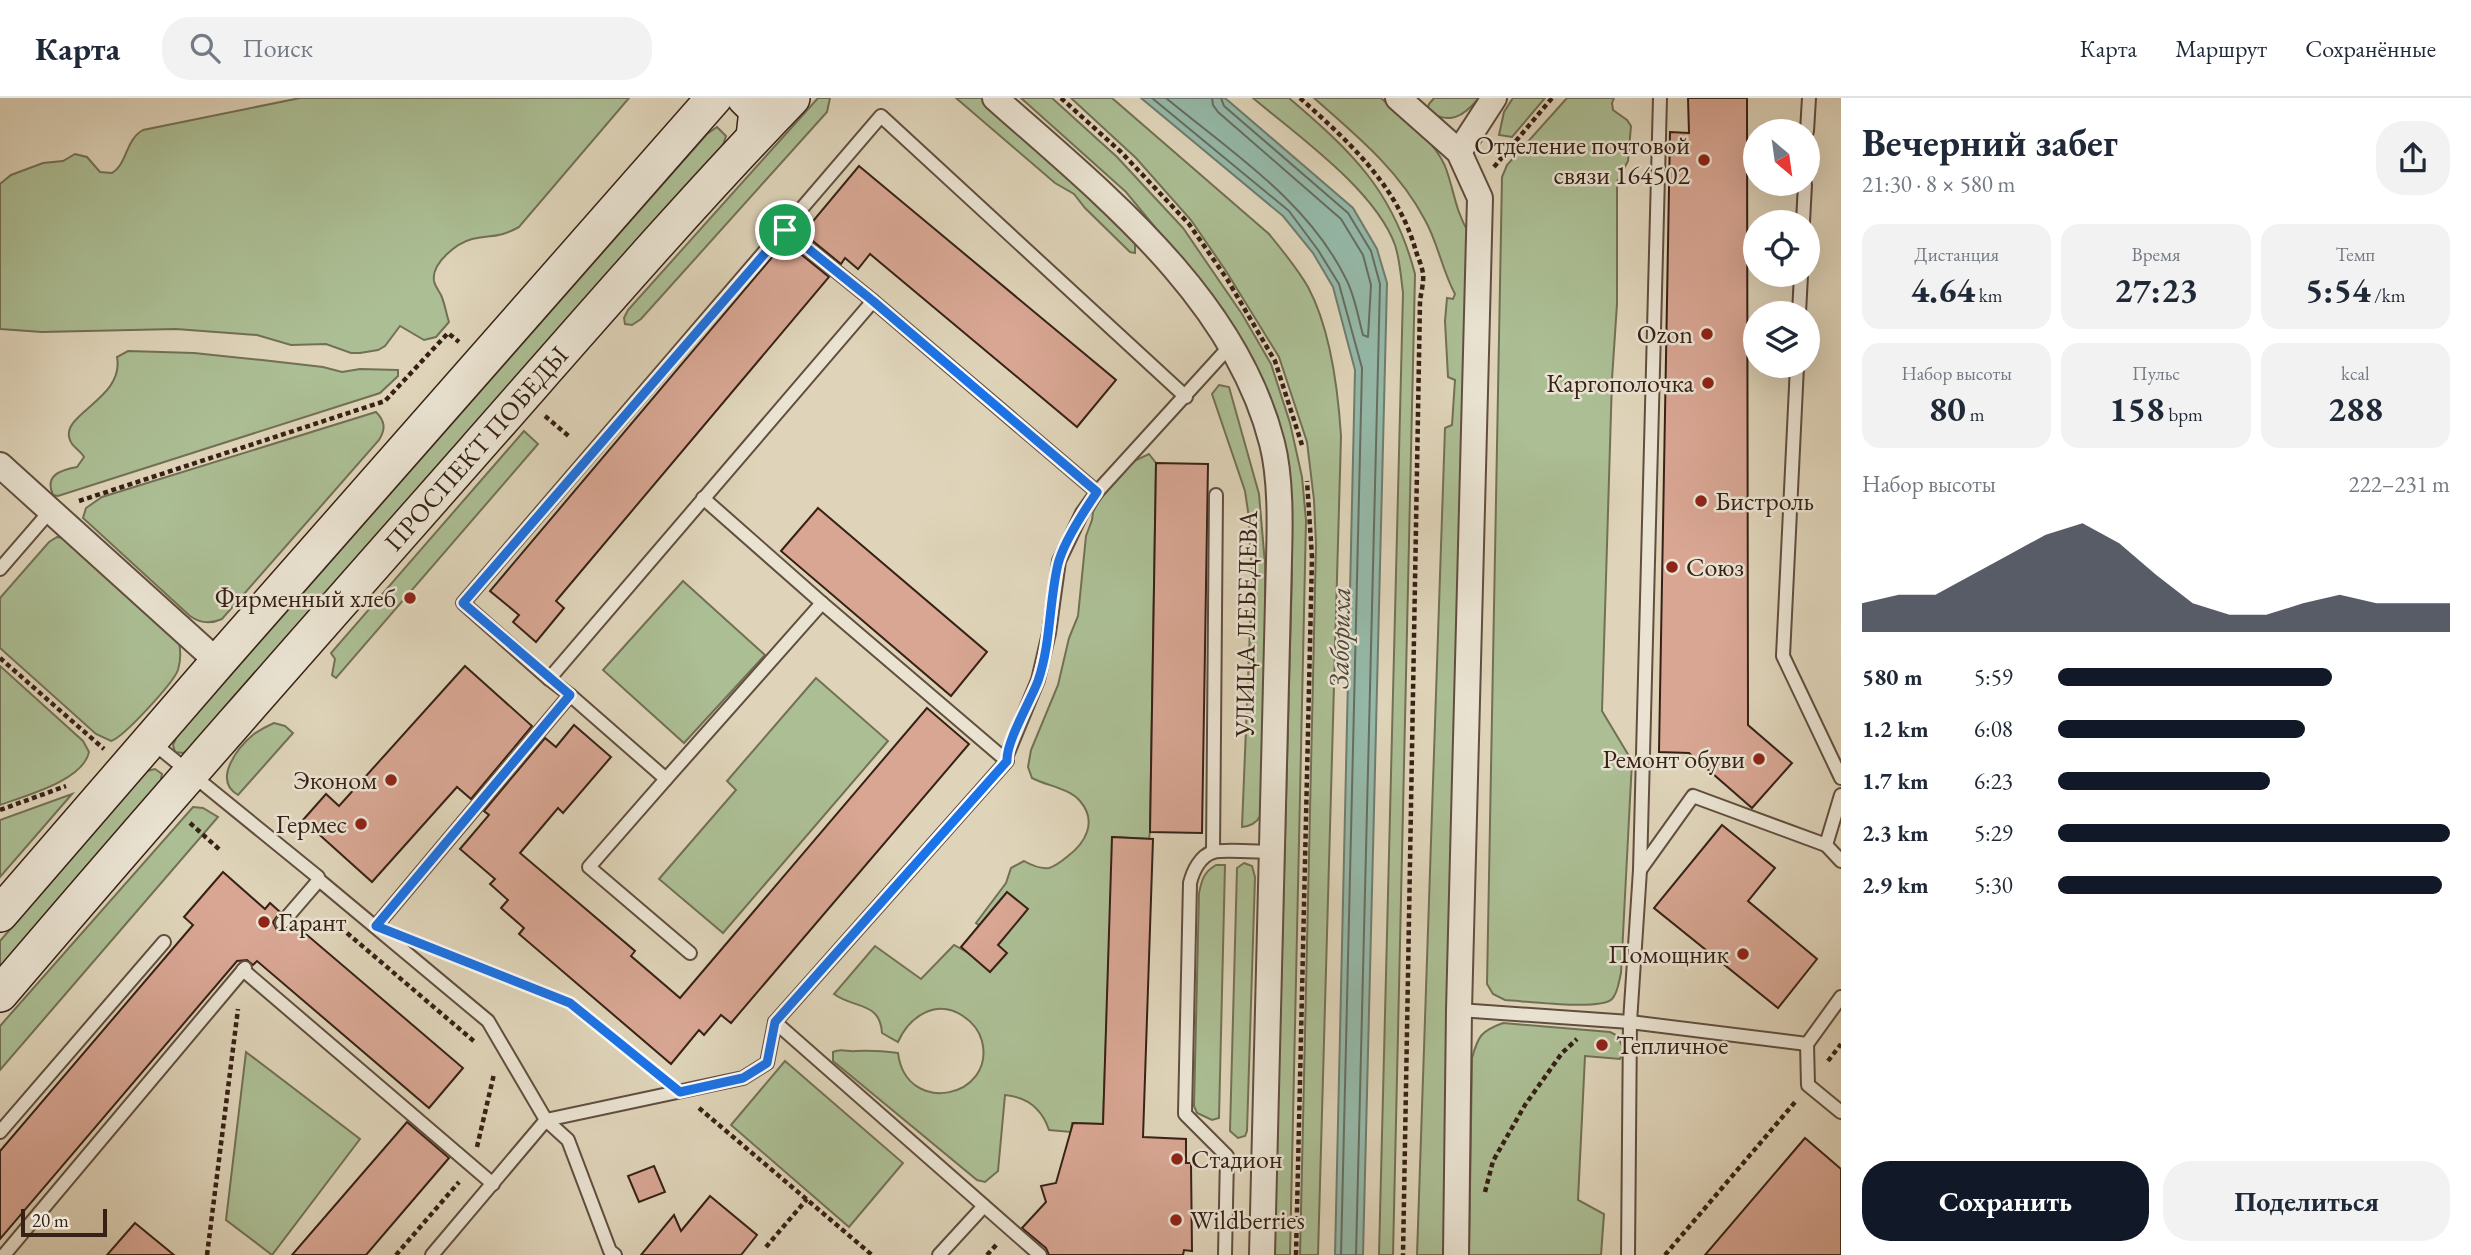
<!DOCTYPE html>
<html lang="ru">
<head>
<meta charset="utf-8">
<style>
	:root { --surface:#fff; --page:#f2f2f3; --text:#1f2937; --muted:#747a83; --line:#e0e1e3; --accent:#111827 }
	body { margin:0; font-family:"EB Garamond",serif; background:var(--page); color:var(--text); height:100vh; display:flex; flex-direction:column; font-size:26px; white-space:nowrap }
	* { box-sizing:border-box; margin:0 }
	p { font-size:23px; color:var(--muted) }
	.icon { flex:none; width:38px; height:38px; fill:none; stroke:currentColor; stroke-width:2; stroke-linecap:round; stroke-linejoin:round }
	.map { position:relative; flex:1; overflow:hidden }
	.details { display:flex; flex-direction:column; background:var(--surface); width:630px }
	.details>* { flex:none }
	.needle { width:46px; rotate:151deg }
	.tools { position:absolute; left:1743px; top:21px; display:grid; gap:14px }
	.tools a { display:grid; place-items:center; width:77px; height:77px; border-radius:50%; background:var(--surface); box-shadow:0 7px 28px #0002; font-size:35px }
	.scale { position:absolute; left:21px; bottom:18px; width:86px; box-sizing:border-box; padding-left:7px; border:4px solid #372116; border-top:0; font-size:19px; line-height:24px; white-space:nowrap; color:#372116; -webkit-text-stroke:5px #eae3d2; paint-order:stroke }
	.pin { position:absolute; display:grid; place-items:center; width:60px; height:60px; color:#fff; margin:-30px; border:4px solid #fff; border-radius:50%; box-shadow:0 2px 7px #0007 }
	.round { display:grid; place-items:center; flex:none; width:74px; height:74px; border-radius:28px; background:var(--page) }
	.head { display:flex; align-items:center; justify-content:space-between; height:119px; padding:0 21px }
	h1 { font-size:38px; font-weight:700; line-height:52px }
	.stats { display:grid; grid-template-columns:repeat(3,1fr); gap:10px; height:119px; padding:7px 21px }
	.stats div { display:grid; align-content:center; border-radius:18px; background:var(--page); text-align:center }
	.stats b { font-size:35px; font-weight:700 }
	.stats small { font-size:19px; font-weight:400 }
	.stats p { font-size:19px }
	.chart { height:196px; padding:14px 21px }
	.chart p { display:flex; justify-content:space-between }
	.chart svg { width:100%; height:126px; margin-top:7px; fill:var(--accent); opacity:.7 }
	.primary-button { display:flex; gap:14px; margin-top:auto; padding:14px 21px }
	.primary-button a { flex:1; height:80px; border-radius:28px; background:var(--accent); color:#fff; font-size:28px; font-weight:700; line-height:80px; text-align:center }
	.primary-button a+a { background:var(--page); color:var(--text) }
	ul { padding:0 21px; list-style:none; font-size:23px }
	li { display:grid; grid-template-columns:112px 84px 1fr; align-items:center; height:52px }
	li i { height:18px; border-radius:9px; background:var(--accent) }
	header { display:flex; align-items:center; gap:42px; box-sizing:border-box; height:98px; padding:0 35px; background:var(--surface); border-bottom:2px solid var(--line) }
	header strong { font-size:33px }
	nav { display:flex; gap:38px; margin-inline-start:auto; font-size:24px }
	.search { width:490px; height:63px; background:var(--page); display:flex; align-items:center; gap:18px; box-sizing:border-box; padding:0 24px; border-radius:28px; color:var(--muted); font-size:26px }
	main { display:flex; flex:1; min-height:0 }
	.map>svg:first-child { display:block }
	.green { fill:#acbe94; stroke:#727055; stroke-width:2 }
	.water { fill:#95b9a9; stroke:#6f7c6e; stroke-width:2 }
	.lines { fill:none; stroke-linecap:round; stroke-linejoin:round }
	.shore { stroke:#666d60; stroke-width:2 }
	.building { fill:#d8a693; stroke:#372116; stroke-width:2 }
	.lane-casing { stroke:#614e3f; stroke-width:16 }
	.street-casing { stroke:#614e3f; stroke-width:28 }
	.secondary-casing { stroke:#372116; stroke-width:38 }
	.path { stroke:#372116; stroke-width:4.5; stroke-dasharray:5 3.5; stroke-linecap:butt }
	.lane { stroke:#eae3d2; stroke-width:12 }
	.street { stroke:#eae3d2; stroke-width:24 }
	.secondary { stroke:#eae3d2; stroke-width:35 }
	.route-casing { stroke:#fff; stroke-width:14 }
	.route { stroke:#1a73e8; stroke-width:9 }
	.poi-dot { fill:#8f2418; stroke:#eae3d2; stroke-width:2.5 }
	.labels { text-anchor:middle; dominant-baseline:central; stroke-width:5; stroke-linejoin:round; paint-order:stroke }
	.poi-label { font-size:26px; fill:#372116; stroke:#eae3d2; text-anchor:end }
	.street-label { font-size:26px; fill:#372116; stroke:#eae3d2 }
	.water-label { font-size:28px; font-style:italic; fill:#4e473b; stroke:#eae3d2 }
</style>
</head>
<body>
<header>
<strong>Карта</strong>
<div class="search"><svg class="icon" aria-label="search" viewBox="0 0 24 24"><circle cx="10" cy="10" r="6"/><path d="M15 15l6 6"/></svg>Поиск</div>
<nav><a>Карта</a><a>Маршрут</a><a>Сохранённые</a></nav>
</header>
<main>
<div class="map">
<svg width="1841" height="1157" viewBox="0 0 1841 1157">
	<rect width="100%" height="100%" fill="#dfd4b9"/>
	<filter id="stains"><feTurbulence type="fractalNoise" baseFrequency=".00286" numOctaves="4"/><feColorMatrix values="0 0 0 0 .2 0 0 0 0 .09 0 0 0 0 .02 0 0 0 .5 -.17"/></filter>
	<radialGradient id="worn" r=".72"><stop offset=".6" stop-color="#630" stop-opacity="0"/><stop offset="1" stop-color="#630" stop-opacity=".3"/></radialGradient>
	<g class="green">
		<path d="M300,0H629L519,129C497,141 493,136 472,141C457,145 431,165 434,183C435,188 439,193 441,197C445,206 446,215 449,224L436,239L424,242L400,228L385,248L378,252L360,255H351L326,246L291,247L257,237L176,231L42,234L0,231V86L11,77L43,65L63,63L75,56L87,59L100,74L112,75C128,65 125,42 143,32Z"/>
		<path d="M818,0H830L827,14L641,221L632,227L625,226L624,220L628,212Z"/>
		<path d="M956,0H985L1135,137V155L1130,154L1085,110L1074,96L1055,85Z"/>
		<path d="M1021,0H1052L1117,59L1183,130L1242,216L1271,266L1290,325L1302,379L1306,422L1290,1157H1274L1292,474L1281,365L1182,162L1126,94Z"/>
		<path d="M1071,0H1112L1269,136C1283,153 1297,170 1308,189C1331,232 1338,291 1341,338L1318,1157H1300L1316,446L1314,402L1307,344L1279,259L1226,173L1191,122L1136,60Z"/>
		<path d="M1253,0H1289C1352,54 1393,92 1415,176L1393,1157H1379L1403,195C1401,180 1400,162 1395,147C1375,92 1298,38 1253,0Z"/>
		<path d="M1314,0H1381C1404,20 1432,39 1445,68C1454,91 1455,113 1469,135L1446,1157H1417L1445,330L1452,327L1455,282L1448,279L1445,223L1447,200L1453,201L1455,196C1442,172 1438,145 1425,122C1399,72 1356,37 1314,0Z"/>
		<path d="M1434,0H1479C1463,19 1450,27 1427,13L1429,6Z"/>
		<path d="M1513,0H1545L1512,39L1499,37L1504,14Z"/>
		<path d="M1567,0H1614L1612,5L1613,12L1627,22L1631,28L1628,63L1617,84V206L1612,281L1602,613L1632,663L1621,875C1619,883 1618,895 1612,901C1600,913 1525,903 1505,902L1493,896L1487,886L1502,79L1507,67Z"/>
		<path d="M717,29L726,38L723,47L191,650L183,655L175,654L173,647L177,638L707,36Z"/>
		<path d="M128,253L194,255L262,262L323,269L342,274L360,271L398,272V278L380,295L58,398L53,397C44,377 61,372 77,369L84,359C80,352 72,349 70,342C59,316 125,301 117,259Z"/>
		<path d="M1219,287L1229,289L1259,396L1265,466V694C1263,711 1263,727 1242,729L1252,482L1249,420L1245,393L1212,296Z"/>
		<path d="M376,314C385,323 386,331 379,342L222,521C211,526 201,526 190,518L83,420L86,410L102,399Z"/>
		<path d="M524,333L538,346L336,580L332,577L335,561L331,555Z"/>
		<path d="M1149,356L1156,365L1150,734L1149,741L1113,739L1103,1026L1072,1025L1071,1034L1049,1032C1042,1011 1027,999 1005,997L998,1073L985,1084L977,1082L833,963V954C841,950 847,954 856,953C871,952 883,953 898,955C906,1019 996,1000 982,943C979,932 972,924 963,918C936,900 909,919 898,944L882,935C880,903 854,911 834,896L875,848L921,881L954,847L972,857L988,834L976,825L1006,785L1011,770L1024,763C1031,767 1041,771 1049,770C1056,768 1062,763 1068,758C1085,745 1098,724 1080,703C1069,690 1047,688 1032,680L1028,669L1031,652L1058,587L1069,540L1078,518L1086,438L1092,422L1093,414L1102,398L1134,363Z"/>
		<path d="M57,439L63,440L179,544C181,554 181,562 178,572C173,585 124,639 111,643L96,636L0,550V500L49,444Z"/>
		<path d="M683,483L765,557L684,645L603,572Z"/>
		<path d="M0,568L83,643L89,654C83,683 24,698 0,707Z"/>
		<path d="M816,580L888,643L723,835L659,781L736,692L727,683Z"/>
		<path d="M274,625L285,628L293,635L238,697C212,682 238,649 254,636C260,632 267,628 274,625Z"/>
		<path d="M155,671L162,676L160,686L0,870V843L147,673Z"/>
		<path d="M72,696L0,779V722Z"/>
		<path d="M193,709L203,710L218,719L0,972V928Z"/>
		<path d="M1244,765L1252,768L1255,779L1247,1033L1245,1038L1238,1040L1230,1033L1237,770Z"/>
		<path d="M1216,767H1225L1219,1020L1212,1022L1197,1015L1194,1008L1199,795C1202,781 1204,774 1216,767Z"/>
		<path d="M1503,925L1610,934L1618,938L1624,953L1620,961L1585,958L1578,1102L1604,1116L1601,1157H1469L1472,960C1478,938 1481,933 1503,925Z"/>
		<path d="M246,954L360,1041L272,1157L226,1122Z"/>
		<path d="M785,963L903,1065L849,1129L731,1027Z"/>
	</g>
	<path class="water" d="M1141,0H1225L1353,110L1377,151L1387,185L1363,1157H1335L1355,272L1333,189L1313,155L1283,118Z"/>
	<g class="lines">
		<g class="shore">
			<path d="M1152,0L1289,113L1318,152L1339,186L1362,270L1341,1157"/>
			<path d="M1166,0C1231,54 1308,103 1346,181C1355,198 1358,219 1363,237L1368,239L1371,187L1363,157L1341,121L1218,14L1213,7L1212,0"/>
			<path d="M1221,0L1224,8L1348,115L1371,153L1380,186L1356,1157"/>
		</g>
	</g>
	<g class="building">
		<path d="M1688,0H1747L1748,627L1792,665L1752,710L1689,655L1659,654L1670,34L1689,35Z"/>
		<path d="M859,68L1116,282L1077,329L870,156L858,171L845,160L841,166L803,135Z"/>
		<path d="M792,149L829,179L556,503L564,510L536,544L513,524L519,517L490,493L779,151L785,156Z"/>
		<path d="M1156,365L1208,366L1202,735L1150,734Z"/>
		<path d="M818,410L987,554L951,598L781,453Z"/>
		<path d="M465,568L532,628L471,701L457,689L372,784L303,722L326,696L339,708Z"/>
		<path d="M927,610L969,646L731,925L721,917L704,937L699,932L671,966L519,836L524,830L501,810L508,802L490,786L495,781L460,751L489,717L484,713L545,640L556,649L574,627L611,659L563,715L558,710L520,755L635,853L631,858L680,900Z"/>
		<path d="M1722,727L1775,770L1748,803L1817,861L1778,910L1654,810Z"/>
		<path d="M1112,739L1153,741L1143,1039L1186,1041V1065H1191L1192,1153L1184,1152L1183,1157H1049L1046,1150L1022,1130L1046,1104L1041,1088L1056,1085L1073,1025L1103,1026Z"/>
		<path d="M223,774L265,811L270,805L280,814L273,824L277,832L285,833L293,825L463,970L429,1010L257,863L253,867L247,862L237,863L0,1141V1053L193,827L184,819Z"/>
		<path d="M1007,794L1028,811L998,847L1007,855L990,874L961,849Z"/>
		<path d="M407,1024L449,1060L366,1157H292Z"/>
		<path d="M1805,1040L1841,1071V1157H1705Z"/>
		<path d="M654,1068L665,1094L639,1104L628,1078Z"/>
		<path d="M710,1098L757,1137L741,1157H641L674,1117L681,1133Z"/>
		<path d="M135,1125L174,1157H107Z"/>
	</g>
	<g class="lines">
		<g class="lane-casing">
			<g id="lane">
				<path d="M1807,33L1809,0"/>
				<path d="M1803,124L1805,86"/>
				<path d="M785,132L873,203L1097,394L1082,415L1059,463L1049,535L1038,582L1005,662"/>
				<path d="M1799,215L1801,177"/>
				<path d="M1797,268L1783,558L1841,680"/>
				<path d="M1097,394L1230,248"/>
				<path d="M0,471L51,412"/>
				<path d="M549,581L463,505L881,18L1186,299"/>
				<path d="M570,597L666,681L589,769L690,855"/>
				<path d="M152,644L318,779L319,782L488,923L546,1022L743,980L767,965L775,924L1007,663L822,505L703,400"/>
				<path d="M666,681L822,505"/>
				<path d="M1841,697L1826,747L1841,763"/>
				<path d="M1213,754L1216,397"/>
				<path d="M1640,772L1693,698L1826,747"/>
				<path d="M282,825L319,782"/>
				<path d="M376,828L570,597L549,581L873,203"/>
				<path d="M243,872L493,1086"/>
				<path d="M1459,912L1630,924L1807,946L1841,899"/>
				<path d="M775,924L1040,1157"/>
				<path d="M1807,946L1808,987L1841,1014"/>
				<path d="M0,1034L164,844"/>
				<path d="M4,1157L245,870"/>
				<path d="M432,1157L546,1022L568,1042L610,1153L615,1157"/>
				<path d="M939,1157L984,1108"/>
				<path d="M1225,1157L1227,1058L1185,1016L1190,785C1193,773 1200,758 1213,754C1221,751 1261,754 1272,754"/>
				<path d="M1628,1157L1630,924L1640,772L1660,0"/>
			</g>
		</g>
		<g class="street-casing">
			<g id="street">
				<path d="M995,0C1102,95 1235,199 1272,345C1281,380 1280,426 1279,462L1262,1157"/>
				<path d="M1398,0L1459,54L1480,100L1459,912L1456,1157"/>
				<path d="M1459,54L1494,0"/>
				<path d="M0,367L218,564"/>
			</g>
		</g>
		<g class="secondary-casing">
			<g id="secondary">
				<path d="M745,0L757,12L754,39"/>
				<path d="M0,816L218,564L714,0"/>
				<path id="s1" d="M0,896C156,713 315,533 474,353C579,234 682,114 792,0"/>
			</g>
		</g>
		<g class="path">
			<path d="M1061,0L1121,54L1189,126L1227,181L1275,263L1302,347"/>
			<path d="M1300,0C1348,43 1396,86 1415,150C1417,158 1422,167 1423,176C1424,184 1421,195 1420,203L1403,1157"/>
			<path d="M1494,69L1552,0"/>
			<path d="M545,318L571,340"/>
			<path d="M79,403L385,303L448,235L459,244"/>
			<path d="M0,560L104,651"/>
			<path d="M0,712L66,688"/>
			<path d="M190,725L220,752"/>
			<path d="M347,835L476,945"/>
			<path d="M439,853L571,905L660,978"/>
			<path d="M1828,963L1841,946"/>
			<path d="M699,1010L872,1157"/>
			<path d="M477,1049L494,976"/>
			<path d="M1485,1094L1493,1063L1525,1007L1562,955L1577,941"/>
			<path d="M766,1149L807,1101"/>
			<path d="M207,1157L238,911"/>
			<path d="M396,1157L459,1084"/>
			<path d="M987,1157L998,1145"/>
			<path d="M1296,1157L1312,459L1307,383"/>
			<path d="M1665,1157L1796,1003"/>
		</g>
		<use href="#lane" class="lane"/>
		<use href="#street" class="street"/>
		<use href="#secondary" class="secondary"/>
	</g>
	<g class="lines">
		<g class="route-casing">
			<path id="route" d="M785,132L873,203L1097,394C1084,413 1064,443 1058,466C1049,504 1051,545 1038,583C1030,604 1006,644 1007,663L775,924L767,965L743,980L680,994L570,905L376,828L570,597L463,505Z"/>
		</g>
		<use href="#route" class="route"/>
	</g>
	<g class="poi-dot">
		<circle cx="1704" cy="62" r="7"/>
		<circle cx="1707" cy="236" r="7"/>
		<circle cx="1708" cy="285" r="7"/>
		<circle cx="1701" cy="403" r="7"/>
		<circle cx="1672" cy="469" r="7"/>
		<circle cx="410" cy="500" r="7"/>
		<circle cx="1759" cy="661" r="7"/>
		<circle cx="391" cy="682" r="7"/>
		<circle cx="361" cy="726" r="7"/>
		<circle cx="264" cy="824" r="7"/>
		<circle cx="1743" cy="856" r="7"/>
		<circle cx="1602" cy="947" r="7"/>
		<circle cx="1177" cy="1061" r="7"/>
		<circle cx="1176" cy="1122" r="7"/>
	</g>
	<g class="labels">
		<g class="poi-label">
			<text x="1690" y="47">Отделение почтовой<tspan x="1690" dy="30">связи 164502</tspan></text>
			<text x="1693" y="236">Ozon</text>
			<text x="1694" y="285">Каргополочка</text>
			<text x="1715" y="403" text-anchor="start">Бистроль</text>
			<text x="1686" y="469" text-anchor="start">Союз</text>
			<text x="396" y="500">Фирменный хлеб</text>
			<text x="1745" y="661">Ремонт обуви</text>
			<text x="377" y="682">Эконом</text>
			<text x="347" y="726">Гермес</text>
			<text x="278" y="824" text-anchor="start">Гарант</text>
			<text x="1729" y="856">Помощник</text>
			<text x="1616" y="947" text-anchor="start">Тепличное</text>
			<text x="1191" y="1061" text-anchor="start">Стадион</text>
			<text x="1190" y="1122" text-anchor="start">Wildberries</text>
		</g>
		<g class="street-label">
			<text stroke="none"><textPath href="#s1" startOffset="724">ПРОСПЕКТ ПОБЕДЫ</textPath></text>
			<text transform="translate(1246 526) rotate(-89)">УЛИЦА ЛЕБЕДЕВА</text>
		</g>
		<g class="water-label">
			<text transform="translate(1339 540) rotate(-89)">Забориха</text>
		</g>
	</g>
	<rect width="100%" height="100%" filter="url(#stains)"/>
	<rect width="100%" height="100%" fill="url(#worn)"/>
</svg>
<div class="tools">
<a><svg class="needle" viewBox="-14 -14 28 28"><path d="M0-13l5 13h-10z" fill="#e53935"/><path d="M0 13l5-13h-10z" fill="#747a83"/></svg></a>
<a><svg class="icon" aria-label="locate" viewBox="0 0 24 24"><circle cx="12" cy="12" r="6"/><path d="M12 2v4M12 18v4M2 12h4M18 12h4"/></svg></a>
<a><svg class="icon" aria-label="layers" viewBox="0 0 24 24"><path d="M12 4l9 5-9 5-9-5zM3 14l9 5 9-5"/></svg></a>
</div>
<div class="scale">20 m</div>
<div class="pin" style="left:785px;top:132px;background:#1e9e55"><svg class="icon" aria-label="arrive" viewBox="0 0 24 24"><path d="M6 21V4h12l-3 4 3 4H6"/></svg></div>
</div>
<section class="details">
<div class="head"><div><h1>Вечерний забег</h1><p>21:30 · 8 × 580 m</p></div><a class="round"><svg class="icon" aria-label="share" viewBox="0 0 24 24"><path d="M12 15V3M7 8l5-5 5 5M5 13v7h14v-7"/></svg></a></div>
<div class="stats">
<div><p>Дистанция</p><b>4.64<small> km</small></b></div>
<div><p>Время</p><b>27:23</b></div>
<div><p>Темп</p><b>5:54<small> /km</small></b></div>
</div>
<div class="stats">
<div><p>Набор высоты</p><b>80<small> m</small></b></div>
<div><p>Пульс</p><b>158<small> bpm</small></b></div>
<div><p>kcal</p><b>288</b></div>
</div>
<div class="chart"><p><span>Набор высоты</span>222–231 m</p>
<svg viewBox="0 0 160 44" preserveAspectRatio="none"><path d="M0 44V34L10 31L20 31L30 24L40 17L50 10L60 6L70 13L80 24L90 34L100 38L110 38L120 34L130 31L140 34L150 34L160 34V44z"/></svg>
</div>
<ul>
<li><b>580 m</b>5:59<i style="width:70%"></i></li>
<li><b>1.2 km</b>6:08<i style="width:63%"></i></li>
<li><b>1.7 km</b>6:23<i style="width:54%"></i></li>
<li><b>2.3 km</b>5:29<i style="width:100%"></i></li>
<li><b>2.9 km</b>5:30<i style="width:98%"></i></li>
</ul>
<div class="primary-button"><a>Сохранить</a><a>Поделиться</a></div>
</section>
</main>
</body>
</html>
